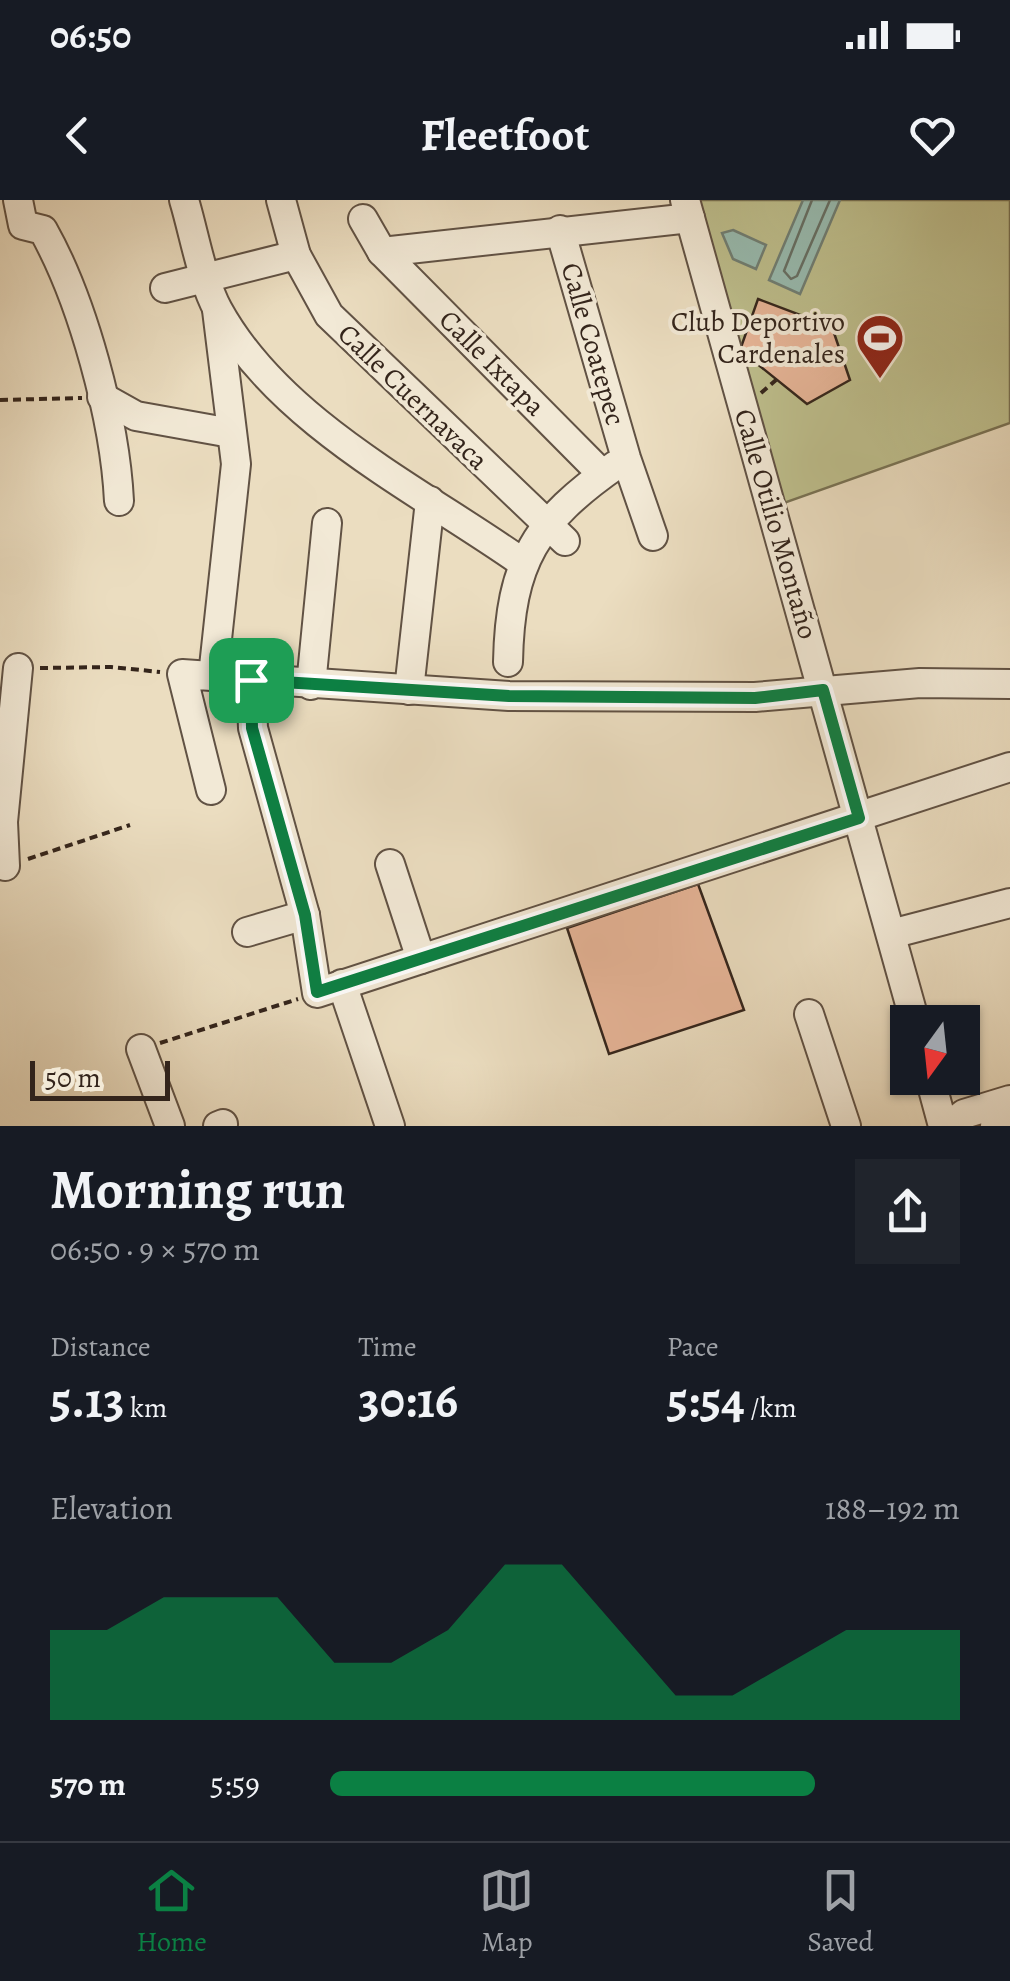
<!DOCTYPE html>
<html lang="en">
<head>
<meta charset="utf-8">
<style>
	:root { --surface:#171b24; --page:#20242c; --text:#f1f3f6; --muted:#9ea1a6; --line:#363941; --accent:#0b8043 }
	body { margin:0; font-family:Alegreya,serif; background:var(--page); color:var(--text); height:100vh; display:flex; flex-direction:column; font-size:38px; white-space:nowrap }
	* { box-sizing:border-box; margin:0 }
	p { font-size:32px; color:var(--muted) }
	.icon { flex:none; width:55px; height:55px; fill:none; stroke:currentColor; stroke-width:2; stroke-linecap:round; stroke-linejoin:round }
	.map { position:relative; height:926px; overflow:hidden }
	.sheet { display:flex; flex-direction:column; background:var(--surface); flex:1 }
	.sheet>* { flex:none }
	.needle { width:65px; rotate:195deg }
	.controls { position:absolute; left:890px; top:805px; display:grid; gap:20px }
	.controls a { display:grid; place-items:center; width:90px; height:90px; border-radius:0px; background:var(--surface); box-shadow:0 2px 8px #0004; font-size:50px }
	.scale { position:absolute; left:30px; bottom:25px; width:140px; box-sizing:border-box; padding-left:10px; border:5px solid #33241b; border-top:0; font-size:28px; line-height:35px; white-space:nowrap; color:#33241b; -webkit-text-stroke:8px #f2e9d6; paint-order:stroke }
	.pin { position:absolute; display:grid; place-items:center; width:85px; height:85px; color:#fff; margin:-42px; border-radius:20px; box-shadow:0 5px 15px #0006 }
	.round { display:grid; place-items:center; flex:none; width:105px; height:105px; border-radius:0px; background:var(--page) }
	.summary { display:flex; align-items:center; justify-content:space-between; height:170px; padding:0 50px }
	h1 { font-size:55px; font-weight:700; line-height:75px }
	.stats { display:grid; grid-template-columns:repeat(3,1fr); gap:15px; height:170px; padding:10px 50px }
	.stats div { display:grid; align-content:center }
	.stats b { font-size:50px; font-weight:700 }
	.stats small { font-size:28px; font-weight:400 }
	.stats p { font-size:28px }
	.chart { height:280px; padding:20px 50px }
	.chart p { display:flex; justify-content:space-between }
	.chart svg { width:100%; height:180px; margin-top:10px; fill:var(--accent); opacity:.7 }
	ul { padding:0 50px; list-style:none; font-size:32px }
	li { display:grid; grid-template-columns:160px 120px 1fr; align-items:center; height:75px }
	li i { height:25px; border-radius:12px; background:var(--accent) }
	.status { display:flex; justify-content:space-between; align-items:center; height:70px; padding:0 50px; background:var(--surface); direction:ltr }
	.status svg { height:28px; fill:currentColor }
	header { display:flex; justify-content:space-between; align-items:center; height:130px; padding:0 50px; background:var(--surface); font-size:45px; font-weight:700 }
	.tab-bar { display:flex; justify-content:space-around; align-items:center; height:140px; border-top:2px solid var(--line); background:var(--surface); font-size:28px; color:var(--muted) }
	.tab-bar a { display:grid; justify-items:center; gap:5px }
	.tab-bar .active { color:var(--accent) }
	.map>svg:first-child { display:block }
	.green { fill:#bebf8d; stroke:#787254; stroke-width:2.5 }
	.water { fill:#98bcb1; stroke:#707f75; stroke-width:2.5 }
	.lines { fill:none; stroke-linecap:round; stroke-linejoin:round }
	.shore { stroke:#667066; stroke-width:2.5 }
	.building { fill:#e8b699; stroke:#33241b; stroke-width:2.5 }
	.minor-casing { stroke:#615244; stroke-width:32 }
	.path { stroke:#33241b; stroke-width:4; stroke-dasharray:8 5; stroke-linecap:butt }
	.minor { stroke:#f2e9d6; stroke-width:28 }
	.route-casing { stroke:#fff; stroke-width:20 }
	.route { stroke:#0b8043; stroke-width:12 }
	.labels { text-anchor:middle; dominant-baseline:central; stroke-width:8; stroke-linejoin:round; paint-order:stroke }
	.poi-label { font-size:28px; fill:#33241b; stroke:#f2e9d6; text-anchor:end }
	.street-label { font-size:28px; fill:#33241b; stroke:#f2e9d6 }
</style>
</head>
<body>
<div class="status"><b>06:50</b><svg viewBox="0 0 49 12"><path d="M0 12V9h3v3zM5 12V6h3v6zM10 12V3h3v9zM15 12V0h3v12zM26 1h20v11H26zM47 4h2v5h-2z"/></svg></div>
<header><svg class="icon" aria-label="back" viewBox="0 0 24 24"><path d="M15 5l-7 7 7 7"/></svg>Fleetfoot<svg class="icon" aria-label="heart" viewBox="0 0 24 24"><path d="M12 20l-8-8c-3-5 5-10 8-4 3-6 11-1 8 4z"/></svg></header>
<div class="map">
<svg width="1010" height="926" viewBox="0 0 1010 926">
	<rect width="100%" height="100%" fill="#ebddc0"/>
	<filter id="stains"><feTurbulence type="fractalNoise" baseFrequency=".002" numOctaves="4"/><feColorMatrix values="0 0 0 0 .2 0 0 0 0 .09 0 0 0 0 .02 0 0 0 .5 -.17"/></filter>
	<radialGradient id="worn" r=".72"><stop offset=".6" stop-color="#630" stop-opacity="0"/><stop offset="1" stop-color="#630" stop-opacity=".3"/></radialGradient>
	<path class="green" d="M697,0H1010V223L784,303Z"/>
	<g class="water">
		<path d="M803,0H840L800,94L769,80Z"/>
		<path d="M733,30L766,45L756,69L733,59L722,33Z"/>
	</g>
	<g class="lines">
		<path class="shore" d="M812,0L784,71L791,79L797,76L830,0"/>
	</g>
	<g class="building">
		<path d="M758,99L832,127L850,180L807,204L740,150Z"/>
		<path d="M698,684L744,810L609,854L567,728Z"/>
	</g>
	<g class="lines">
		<g class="minor-casing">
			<g id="minor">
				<path d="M18,0L23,25L43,30C83,101 115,220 119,301"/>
				<path d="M184,0C194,33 202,81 218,110C280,223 421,291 523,363"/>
				<path d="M281,0L296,55L329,115L565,341"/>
				<path d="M685,0L915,822"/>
				<path d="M363,19L382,52L602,274"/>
				<path d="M560,30L626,258L653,336"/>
				<path d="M382,52L690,18"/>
				<path d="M165,88L296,55"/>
				<path d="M102,197L136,216L231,233"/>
				<path d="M508,462C510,362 536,321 616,265"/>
				<path d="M213,476L236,264L217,110"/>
				<path d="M251,480L253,528L305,715L317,793L1010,567"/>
				<path d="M311,485L327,323"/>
				<path d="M409,490L430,301"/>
				<path d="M211,590L182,474L509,496L755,497L920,483L1010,484"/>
				<path d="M390,664L421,759"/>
				<path d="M5,666L3,622L18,468"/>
				<path d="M247,732L305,715"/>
				<path d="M891,734L1010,703"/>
				<path d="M342,784L390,926"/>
				<path d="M809,814L846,926"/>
				<path d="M141,849L170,926"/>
				<path d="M930,878L943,926"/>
				<path d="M218,926L223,924"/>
				<path d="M949,926L964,914L1010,900"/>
				<path d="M995,926L1010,921"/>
			</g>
		</g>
		<g class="path">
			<path d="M761,193L776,180"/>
			<path d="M0,200L82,198"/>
			<path d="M40,468L111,467L160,472"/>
			<path d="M28,659L130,625"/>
			<path d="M160,843L298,799"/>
		</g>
		<use href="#minor" class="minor"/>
	</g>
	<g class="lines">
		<g class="route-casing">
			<path id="route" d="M251,480L509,496L755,498L823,490L859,618L317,792L305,715L252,528Z"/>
		</g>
		<use href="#route" class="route"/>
	</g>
	<defs>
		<g id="stadium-pin" transform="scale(2.5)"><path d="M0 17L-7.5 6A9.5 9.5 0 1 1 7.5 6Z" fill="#8f2418" stroke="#f2e9d6"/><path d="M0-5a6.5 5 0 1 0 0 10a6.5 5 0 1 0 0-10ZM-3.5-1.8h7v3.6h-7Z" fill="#fff"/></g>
	</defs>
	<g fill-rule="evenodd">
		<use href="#stadium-pin" x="880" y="138"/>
	</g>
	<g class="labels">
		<g class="poi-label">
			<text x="845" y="122">Club Deportivo<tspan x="845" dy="32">Cardenales</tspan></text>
		</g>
		<g class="street-label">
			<text transform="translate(593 144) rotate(74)">Calle Coatepec</text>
			<text transform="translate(492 163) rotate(45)">Calle Ixtapa</text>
			<text transform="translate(413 197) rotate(44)">Calle Cuernavaca</text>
			<text transform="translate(776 324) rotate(74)">Calle Otilio Montaño</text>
		</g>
	</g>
	<rect width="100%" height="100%" filter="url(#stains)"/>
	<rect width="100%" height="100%" fill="url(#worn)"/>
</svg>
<div class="controls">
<a><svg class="needle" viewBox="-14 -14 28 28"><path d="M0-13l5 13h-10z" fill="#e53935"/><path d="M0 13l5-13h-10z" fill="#9ea1a6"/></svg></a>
</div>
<div class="scale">50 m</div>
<div class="pin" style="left:251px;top:480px;background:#1e9e55"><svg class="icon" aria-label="arrive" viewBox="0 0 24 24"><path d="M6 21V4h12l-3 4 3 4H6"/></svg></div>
</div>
<section class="sheet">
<div class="summary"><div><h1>Morning run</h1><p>06:50 · 9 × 570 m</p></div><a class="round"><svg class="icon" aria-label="share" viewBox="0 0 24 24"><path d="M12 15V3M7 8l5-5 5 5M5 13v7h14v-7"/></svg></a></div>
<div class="stats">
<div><p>Distance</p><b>5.13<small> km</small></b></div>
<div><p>Time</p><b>30:16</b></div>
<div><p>Pace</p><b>5:54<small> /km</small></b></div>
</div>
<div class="chart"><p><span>Elevation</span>188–192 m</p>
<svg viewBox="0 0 160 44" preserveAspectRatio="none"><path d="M0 44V22L10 22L20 14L30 14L40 14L50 30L60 30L70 22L80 6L90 6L100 22L110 38L120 38L130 30L140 22L150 22L160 22V44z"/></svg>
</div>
<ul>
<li><b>570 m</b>5:59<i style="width:77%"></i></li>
</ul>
</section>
<nav class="tab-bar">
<a class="active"><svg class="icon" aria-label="home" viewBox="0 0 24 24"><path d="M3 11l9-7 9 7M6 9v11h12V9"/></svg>Home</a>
<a><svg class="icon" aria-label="map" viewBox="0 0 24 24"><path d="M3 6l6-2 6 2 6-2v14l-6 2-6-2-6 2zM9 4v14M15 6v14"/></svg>Map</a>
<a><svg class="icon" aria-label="saved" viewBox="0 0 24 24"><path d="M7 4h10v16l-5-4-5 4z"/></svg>Saved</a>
</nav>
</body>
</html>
